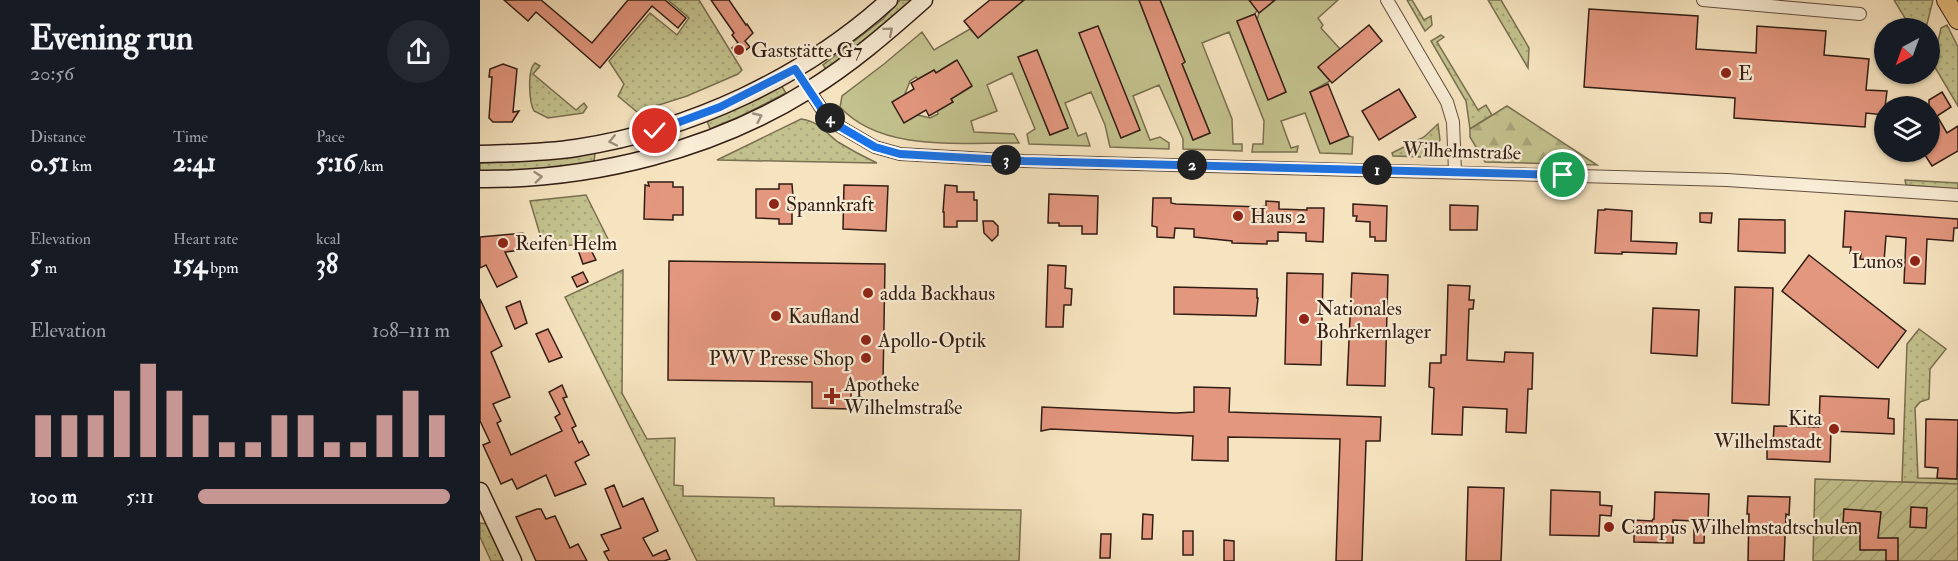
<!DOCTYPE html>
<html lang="en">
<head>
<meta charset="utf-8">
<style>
	:root { --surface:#171b24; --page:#242831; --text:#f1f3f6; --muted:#9ea1a6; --accent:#c59692 }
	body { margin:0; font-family:"IM FELL Double Pica",serif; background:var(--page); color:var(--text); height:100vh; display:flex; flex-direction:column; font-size:22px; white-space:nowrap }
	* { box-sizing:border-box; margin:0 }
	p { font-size:20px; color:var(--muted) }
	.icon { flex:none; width:33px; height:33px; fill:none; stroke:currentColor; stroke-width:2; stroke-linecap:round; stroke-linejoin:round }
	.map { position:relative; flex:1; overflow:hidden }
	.side { display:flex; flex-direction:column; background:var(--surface); width:480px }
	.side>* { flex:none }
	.needle { width:39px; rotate:221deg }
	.buttons { position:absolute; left:1394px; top:18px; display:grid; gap:12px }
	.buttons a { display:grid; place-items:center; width:66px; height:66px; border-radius:50%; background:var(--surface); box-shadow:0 2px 4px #0004; font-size:30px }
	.pin { position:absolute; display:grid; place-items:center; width:51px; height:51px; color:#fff; margin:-26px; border:3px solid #fff; border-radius:50%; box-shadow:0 2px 6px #0007 }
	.km { position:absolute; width:30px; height:30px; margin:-15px; border-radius:50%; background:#222; color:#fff; font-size:16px; line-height:30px; text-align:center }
	.round { display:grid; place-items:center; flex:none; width:63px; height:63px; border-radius:32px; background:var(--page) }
	.headline { display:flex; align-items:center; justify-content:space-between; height:102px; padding:0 30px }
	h1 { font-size:33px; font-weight:800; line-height:45px }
	.stats { display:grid; grid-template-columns:repeat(3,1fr); gap:9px; height:102px; padding:6px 30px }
	.stats div { display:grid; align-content:center }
	.stats b { font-size:26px; font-weight:800 }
	.stats small { font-size:16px; font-weight:400 }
	.stats p { font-size:16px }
	.chart { height:168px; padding:12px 30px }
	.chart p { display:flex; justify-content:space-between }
	.chart svg { width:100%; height:108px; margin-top:6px; stroke:var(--accent); stroke-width:6 }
	ul { padding:0 30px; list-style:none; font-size:20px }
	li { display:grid; grid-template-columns:96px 72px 1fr; align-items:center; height:45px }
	li i { height:15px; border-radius:8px; background:var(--accent) }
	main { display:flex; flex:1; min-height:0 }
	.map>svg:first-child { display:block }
	.grass { fill:url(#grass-dots); stroke:#7a7051; stroke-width:1.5 }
	.forest { fill:url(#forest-firs); stroke:#7a7051; stroke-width:1.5 }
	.park { fill:#c3c28e; stroke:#7a7051; stroke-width:1.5; fill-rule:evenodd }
	.garden { fill:url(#garden-furrows); stroke:#7a7051; stroke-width:1.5 }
	.building { fill:#e3977f; stroke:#321d14; stroke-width:1.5 }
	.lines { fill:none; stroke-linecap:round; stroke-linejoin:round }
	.street-casing { stroke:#634f3f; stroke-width:14 }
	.secondary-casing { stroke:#321d14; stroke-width:19 }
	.primary-casing { stroke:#321d14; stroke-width:20 }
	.street { stroke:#f9edd6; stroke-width:12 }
	.secondary { stroke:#f9edd6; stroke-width:16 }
	.primary { stroke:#ebc280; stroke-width:18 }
	.oneway { stroke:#9f8f7f }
	.route-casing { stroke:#fff; stroke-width:12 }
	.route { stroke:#1a73e8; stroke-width:8 }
	.poi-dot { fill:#8f2418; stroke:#f9edd6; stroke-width:2 }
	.labels { text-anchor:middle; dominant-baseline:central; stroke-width:4.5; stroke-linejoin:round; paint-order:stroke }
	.poi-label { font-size:20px; fill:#321d14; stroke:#f9edd6; text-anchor:start }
	.street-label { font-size:20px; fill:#321d14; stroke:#f9edd6 }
</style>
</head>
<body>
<main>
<section class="side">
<div class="headline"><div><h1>Evening run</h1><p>20:56</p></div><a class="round"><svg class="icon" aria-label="share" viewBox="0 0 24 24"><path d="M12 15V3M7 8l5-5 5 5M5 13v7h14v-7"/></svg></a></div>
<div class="stats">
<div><p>Distance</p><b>0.51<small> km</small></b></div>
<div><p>Time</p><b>2:41</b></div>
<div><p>Pace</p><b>5:16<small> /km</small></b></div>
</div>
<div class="stats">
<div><p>Elevation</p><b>5<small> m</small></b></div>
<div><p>Heart rate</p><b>154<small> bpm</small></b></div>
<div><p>kcal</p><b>38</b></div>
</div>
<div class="chart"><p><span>Elevation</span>108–111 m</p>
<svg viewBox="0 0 160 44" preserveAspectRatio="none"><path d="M5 44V27M15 44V27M25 44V27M35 44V17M45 44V6M55 44V17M65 44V27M75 44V38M85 44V38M95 44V27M105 44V27M115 44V38M125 44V38M135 44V27M145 44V17M155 44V27"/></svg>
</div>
<ul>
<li><b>100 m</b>5:11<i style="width:100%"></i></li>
</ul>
</section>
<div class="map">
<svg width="1478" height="561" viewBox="0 0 1478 561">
	<defs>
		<pattern id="grass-dots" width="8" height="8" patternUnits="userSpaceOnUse" patternTransform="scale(1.5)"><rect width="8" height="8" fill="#c3c28e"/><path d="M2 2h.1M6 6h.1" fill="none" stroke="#a8a67a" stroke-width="1.8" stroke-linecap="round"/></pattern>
		<pattern id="forest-firs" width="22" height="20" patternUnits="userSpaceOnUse" patternTransform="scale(1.5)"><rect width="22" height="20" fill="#c3c28e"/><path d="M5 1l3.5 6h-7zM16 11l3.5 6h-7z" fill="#a8a67a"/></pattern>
		<pattern id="garden-furrows" width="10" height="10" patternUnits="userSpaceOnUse" patternTransform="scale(1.5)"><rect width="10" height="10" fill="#c3c28e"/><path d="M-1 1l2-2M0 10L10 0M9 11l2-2" fill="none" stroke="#a8a67a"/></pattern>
	</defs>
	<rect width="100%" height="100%" fill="#f6e4c0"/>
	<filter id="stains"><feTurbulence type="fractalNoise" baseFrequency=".00333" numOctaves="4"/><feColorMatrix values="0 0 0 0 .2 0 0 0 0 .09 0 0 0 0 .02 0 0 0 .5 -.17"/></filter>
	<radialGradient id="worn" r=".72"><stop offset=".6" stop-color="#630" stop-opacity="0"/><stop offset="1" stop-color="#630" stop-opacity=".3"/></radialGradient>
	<g class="grass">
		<path d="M188,0H219L262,70L258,74L207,96L157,112L138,96L144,84L129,61L170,13L197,35L209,18Z"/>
		<path d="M420,0H432L385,40L346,69L343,65L403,19Z"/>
		<path d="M927,0H932L944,20L951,16L952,25L945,31Z"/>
		<path d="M1008,0H1021L1049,48L1048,68Z"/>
		<path d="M1414,0H1453L1446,28H1431Z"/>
		<path d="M1467,25L1478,47V106L1453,64L1461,28Z"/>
		<path d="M961,35L964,37L957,42L998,110L1006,105L1012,115L990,129L986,101L951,41Z"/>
		<path d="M55,63L60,66L53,74L96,110L104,103L107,107L103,113L68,118L54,111C49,102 47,70 55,63Z"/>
		<path d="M301,85L306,93L261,116L230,129L227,121Z"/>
		<path d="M321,119C340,122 343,131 358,142C371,150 384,157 397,163L237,160Z"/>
		<path d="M958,124L960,140L945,157L913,156L912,153L944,137Z"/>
		<path d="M115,153L114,162L62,169L0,172V163L35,162Z"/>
		<path d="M1425,180L1478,183V189L1426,185Z"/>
		<path d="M106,195L129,241L64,248L50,201Z"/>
		<path d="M143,270L142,393L167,439L195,438L194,485L203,486V496L294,498V506L541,510L539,561H217L85,297Z"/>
		<path d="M1439,329L1466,349L1450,369L1449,399L1440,402L1435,408L1438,478L1478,479V484L1422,482L1427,344Z"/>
		<path d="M0,523L7,524L25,561H11L0,537Z"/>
	</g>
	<path class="forest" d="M1027,106L1117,165L1005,162L990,137V129Z"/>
	<path class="park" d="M544,0H659L713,140L730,133L702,64L705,62L680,0H769L777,10L775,14L757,22L788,99L806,92L777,20L779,13L795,0H858L838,18L843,25L841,28L860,49L838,67L850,81L830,92L850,143L869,136L873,137L872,154L840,153L825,113L801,121L811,148L818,146L817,152H772L773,144H783L784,121L749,32L722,43L752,119L753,144H762V151L703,149V139L679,85L653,96L670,140L680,137L689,143V149L630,147L625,125L611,92L585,103L598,136L606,133L610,146L549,144L547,134L555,129L532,73L507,85L517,111L491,121L494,132L534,134L539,143C483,142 402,153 360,107L362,96L404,64L442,32L454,50L490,29L498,37ZM557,50L588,128L570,135L539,57ZM475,61L488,79L487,80L491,87L471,99L473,102L457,111L458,114L450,118L438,115L425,94L430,81L436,77L438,79L454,70L456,73Z"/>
	<path class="garden" d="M1335,479L1478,484V561H1333Z"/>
	<g class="building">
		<path d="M24,0H61L112,43L148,0H185L206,18L198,28L172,6L120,68L56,12L48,21Z"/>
		<path d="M231,0H249L266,25L267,24L273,33L265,41L270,47L257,56L252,48L258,43L252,35L254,33Z"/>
		<path d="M510,0H544L498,38L484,21Z"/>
		<path d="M659,0H680L705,62L702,64L730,133L713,140Z"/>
		<path d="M769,0H795L779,13Z"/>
		<path d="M1109,9L1218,16L1216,49L1276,53L1277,26L1346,31L1344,55L1389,59L1386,90L1407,91L1404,115L1386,113L1385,127L1254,118L1255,98L1104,87Z"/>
		<path d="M775,14L806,92L788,100L757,21Z"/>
		<path d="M889,25L902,41L852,83L838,67Z"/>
		<path d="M618,26L660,130L641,138L599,33Z"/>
		<path d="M557,50L588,128L570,135L538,57Z"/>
		<path d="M477,60L492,86L471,99L473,102L449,116L446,110L424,123L412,102L434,89L431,83L454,70L456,73Z"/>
		<path d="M23,64L37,69L33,112L39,111L32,122H13L9,118L12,77H9L10,69Z"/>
		<path d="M848,84L869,136L850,144L830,92Z"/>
		<path d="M919,89L936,117L899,140L882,111Z"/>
		<path d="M1462,92L1471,107L1457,116L1467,133L1478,126V151L1452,166L1443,152H1449V144L1458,138L1449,122V100Z"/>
		<path d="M168,182H193V187H203V215H193V220L164,219L165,185L169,186Z"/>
		<path d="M299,184H312L314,210H312V224H299V219L276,218V189H299Z"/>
		<path d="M364,185L408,186L406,231L363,229Z"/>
		<path d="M465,185L477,186V192H494V200H497V221H477V227H464V212H463Z"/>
		<path d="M569,194L618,196L617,234H602V226H579V223H568Z"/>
		<path d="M673,198H691V203L696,204L781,207L786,206V201L799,202V209L827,210V208H844L843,242L826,241V233L798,232V241H787V244L752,243V241L714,237V229L695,228L694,238L677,237V227L672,226Z"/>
		<path d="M873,204L907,206L906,241H895V237H890V222L876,221L877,216H873Z"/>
		<path d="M970,205L998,206L997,230H970Z"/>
		<path d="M1125,209L1152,211L1151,241L1197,243L1196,254L1142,252V254L1115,253L1118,210H1125Z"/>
		<path d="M1365,211L1478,219V228H1474L1473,241L1447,239L1445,284L1424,283L1426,238L1406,236L1404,261L1380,259L1381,254L1370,253L1371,247H1363Z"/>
		<path d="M1220,213H1232L1231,223L1220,222Z"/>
		<path d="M1259,219L1305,220V253L1258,251Z"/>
		<path d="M503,221H513L518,226V235L512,241L504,233Z"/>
		<path d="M43,233L49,249L25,252L37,277L17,287L6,265L0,268V237Z"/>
		<path d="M109,246L116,260L103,264L98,250Z"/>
		<path d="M1329,255L1426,331L1398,368L1302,291Z"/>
		<path d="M189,261L405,264L403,383H371V409L332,408V382L188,380Z"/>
		<path d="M568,265L586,266L585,288L592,289L591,305H584L583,327H566Z"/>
		<path d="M103,272L108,282L97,287L92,277Z"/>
		<path d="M807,273L843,274L841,365L805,364Z"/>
		<path d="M872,273L908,275L905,386L867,385Z"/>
		<path d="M968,285L990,286L989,300H994L993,309H989L987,360L1024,362L1025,352L1053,353L1052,389H1048L1046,433L1026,432L1027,409L983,407L982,435L952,434L954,388L949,387L950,363H961V355H966Z"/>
		<path d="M694,287L777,289V298H778L776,316L694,314Z"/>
		<path d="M1255,287L1293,288L1289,405L1252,403Z"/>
		<path d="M0,299L22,346L11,352L30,397L13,404L21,421L17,423L31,455L82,431L75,417L80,414L69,392L82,385L87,397L83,398L96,426L92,428L99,443L102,441L109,455L95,462L106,484L75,496L66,475L37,489L32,479L21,484L3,445L10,442L0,421Z"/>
		<path d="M40,301L47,323L35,329L26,307Z"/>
		<path d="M1173,308L1219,310L1217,356L1171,353Z"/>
		<path d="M68,329L82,357L69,362L56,334Z"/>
		<path d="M714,387L750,388L749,412L901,417L900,441H886L882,561H856L860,439L748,437V461L712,460L713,436L571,429L561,431L562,407L696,413L714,412Z"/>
		<path d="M1340,396L1409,399L1408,418L1414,419V434L1351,431L1350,462L1287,459V444H1293L1294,426L1339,427Z"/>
		<path d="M1446,419L1478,420L1477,479L1457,478L1458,468L1445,467Z"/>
		<path d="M134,485L143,507L163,498L178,531L163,538L173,556L186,550L190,559L184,561H129L124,552L129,550L121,535L141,528L125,489Z"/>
		<path d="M988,487L1024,488L1021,561H986Z"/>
		<path d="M1071,490L1120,492V505L1132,506L1131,516L1120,515L1119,536L1070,535Z"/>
		<path d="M1175,492L1229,494L1228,521L1225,520L1224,543H1214V521L1193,520V543L1154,542V520L1172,521L1173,519H1174Z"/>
		<path d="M1268,496L1310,497L1309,515L1306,514L1304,561H1268L1269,514H1267Z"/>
		<path d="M1431,507L1447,508L1446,528L1430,527Z"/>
		<path d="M57,509H61L66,519L75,516L90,548L98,544L107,561H56L36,517Z"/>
		<path d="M1364,509L1401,512L1398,538H1418V561H1406V550H1380V523H1363Z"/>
		<path d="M663,514L673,515L672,539H662Z"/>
		<rect x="703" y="531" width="10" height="24"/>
		<path d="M621,534H631L630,558H620Z"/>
		<path d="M744,540L754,541V561H744Z"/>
	</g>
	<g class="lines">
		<g class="street-casing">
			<g id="street">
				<path d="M907,0L967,102L973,122L975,172"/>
				<path d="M1223,0L1380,14"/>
				<path d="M329,90L343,111L359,126L395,147L420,154L544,161L1247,180L1478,195"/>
			</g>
		</g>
		<g class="secondary-casing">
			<g id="secondary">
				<path d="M0,154C32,153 64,153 96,148C211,130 323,78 409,0"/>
				<path d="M0,179C113,180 233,150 329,90C371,64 408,32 444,0"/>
				<path d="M0,491L33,561"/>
			</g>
		</g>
		<g class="primary-casing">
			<path id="primary" d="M1466,0L1478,20"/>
		</g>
		<use href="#street" class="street"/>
		<use href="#secondary" class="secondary"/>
		<use href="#primary" class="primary"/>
	</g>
	<defs><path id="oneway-chevron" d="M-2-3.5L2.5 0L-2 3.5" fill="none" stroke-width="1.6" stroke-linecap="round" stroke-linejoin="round" transform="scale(1.5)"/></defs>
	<g class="oneway">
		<use href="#oneway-chevron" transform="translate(409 31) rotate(-40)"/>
		<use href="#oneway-chevron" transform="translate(278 117) rotate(-25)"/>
		<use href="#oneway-chevron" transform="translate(133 141) rotate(168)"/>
		<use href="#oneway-chevron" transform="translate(58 177) rotate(-6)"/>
	</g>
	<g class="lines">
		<g class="route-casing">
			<path id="route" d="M175,131L240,107L315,69L343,111L359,126L395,147L420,154L544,161L1083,175"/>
		</g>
		<use href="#route" class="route"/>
	</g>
	<g class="poi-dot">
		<circle cx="259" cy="50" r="6"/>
		<circle cx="1246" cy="73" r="6"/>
		<circle cx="294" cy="204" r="6"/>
		<circle cx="758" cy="216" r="6"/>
		<circle cx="23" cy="243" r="6"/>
		<circle cx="1435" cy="261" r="6"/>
		<circle cx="388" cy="293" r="6"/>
		<circle cx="296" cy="316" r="6"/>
		<circle cx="824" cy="319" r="6"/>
		<circle cx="386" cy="340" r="6"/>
		<circle cx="386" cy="358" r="6"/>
		<path d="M349 387h6v6h6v6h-6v6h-6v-6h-6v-6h6z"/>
		<circle cx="1354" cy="429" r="6"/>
		<circle cx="1129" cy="527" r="6"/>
	</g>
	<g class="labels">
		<g class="poi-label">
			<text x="271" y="50">Gaststätte G7</text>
			<text x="1258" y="73">E</text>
			<text x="306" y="204">Spannkraft</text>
			<text x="770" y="216">Haus 2</text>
			<text x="35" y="243">Reifen Helm</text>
			<text x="1423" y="261" text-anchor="end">Lunos</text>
			<text x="400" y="293">adda Backhaus</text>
			<text x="836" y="308">Nationales<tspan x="836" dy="23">Bohrkernlager</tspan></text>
			<text x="308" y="316">Kaufland</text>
			<text x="398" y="340">Apollo-Optik</text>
			<text x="374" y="358" text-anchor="end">PWV Presse Shop</text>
			<text x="364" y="384">Apotheke<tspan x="364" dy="23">Wilhelmstraße</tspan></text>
			<text x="1342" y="418" text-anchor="end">Kita<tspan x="1342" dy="23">Wilhelmstadt</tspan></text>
			<text x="1141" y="527">Campus Wilhelmstadtschulen</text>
		</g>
		<g class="street-label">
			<text transform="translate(982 151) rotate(2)">Wilhelmstraße</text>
		</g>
	</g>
	<rect width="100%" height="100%" filter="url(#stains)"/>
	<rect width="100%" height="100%" fill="url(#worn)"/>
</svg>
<div class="buttons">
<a><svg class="needle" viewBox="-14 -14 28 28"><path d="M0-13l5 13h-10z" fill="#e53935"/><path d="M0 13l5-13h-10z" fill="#9ea1a6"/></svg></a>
<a><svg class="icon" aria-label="layers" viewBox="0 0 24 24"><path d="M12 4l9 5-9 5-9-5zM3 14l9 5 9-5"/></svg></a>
</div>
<div class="pin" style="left:1083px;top:175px;background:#1e9e55"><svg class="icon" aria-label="arrive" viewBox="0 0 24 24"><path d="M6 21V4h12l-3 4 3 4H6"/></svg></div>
<div class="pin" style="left:175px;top:131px;background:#d93025"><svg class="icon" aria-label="check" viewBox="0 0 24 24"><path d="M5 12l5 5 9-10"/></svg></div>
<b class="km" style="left:897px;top:170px">1</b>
<b class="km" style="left:712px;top:165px">2</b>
<b class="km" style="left:526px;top:160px">3</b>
<b class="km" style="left:350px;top:118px">4</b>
</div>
</main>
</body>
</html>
